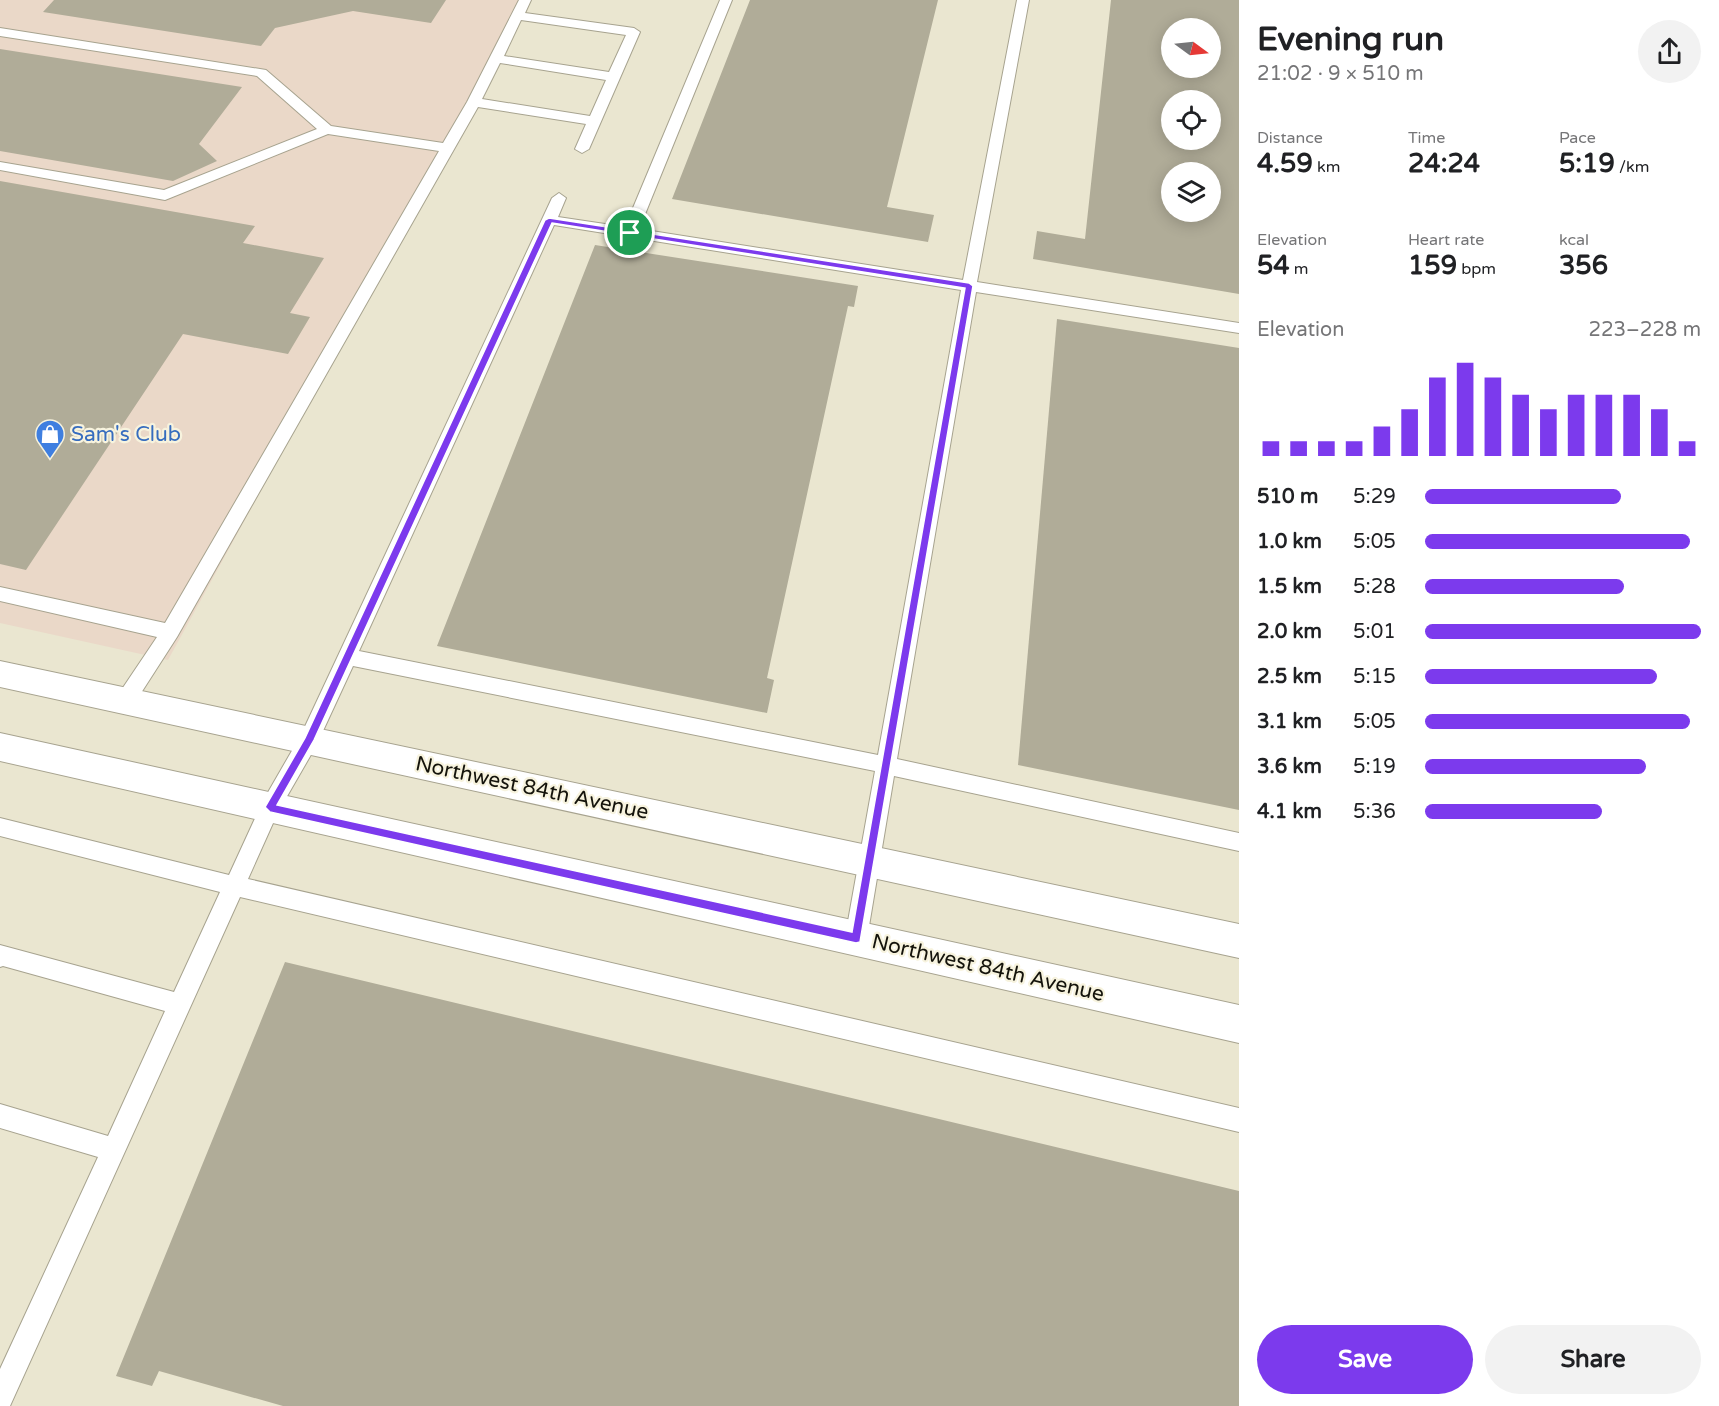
<!DOCTYPE html>
<html lang="en">
<head>
<meta charset="utf-8">
<style>
	:root { --surface:#fff; --page:#f2f2f2; --text:#202124; --muted:#757577; --accent:#7c3aed }
	body { margin:0; font-family:"Varela Round",sans-serif; background:var(--page); color:var(--text); height:100vh; display:flex; flex-direction:column; font-size:22px; white-space:nowrap }
	* { box-sizing:border-box; margin:0 }
	p { font-size:20px; color:var(--muted) }
	.icon { flex:none; width:33px; height:33px; fill:none; stroke:currentColor; stroke-width:2; stroke-linecap:round; stroke-linejoin:round }
	.map { position:relative; flex:1; overflow:hidden }
	.details { display:flex; flex-direction:column; background:var(--surface); width:480px }
	.details>* { flex:none }
	.needle { width:39px; rotate:105deg }
	.fabs { position:absolute; left:1161px; top:18px; display:grid; gap:12px }
	.fabs a { display:grid; place-items:center; width:60px; height:60px; border-radius:50%; background:var(--surface); box-shadow:0 3px 15px #0003; font-size:30px }
	.pin { position:absolute; display:grid; place-items:center; width:51px; height:51px; color:#fff; margin:-26px; border:3px solid #fff; border-radius:50%; box-shadow:0 2px 6px #0007 }
	.round { display:grid; place-items:center; flex:none; width:63px; height:63px; border-radius:32px; background:var(--page) }
	.overview { display:flex; align-items:center; justify-content:space-between; height:102px; padding:0 18px }
	h1 { font-size:33px; font-weight:700; line-height:45px }
	.stats { display:grid; grid-template-columns:repeat(3,1fr); gap:9px; height:102px; padding:6px 18px }
	.stats div { display:grid; align-content:center }
	.stats b { font-size:26px; font-weight:700 }
	.stats small { font-size:16px; font-weight:400 }
	.stats p { font-size:16px }
	.chart { height:168px; padding:12px 18px }
	.chart p { display:flex; justify-content:space-between }
	.chart svg { width:100%; height:108px; margin-top:6px; stroke:var(--accent); stroke-width:6 }
	.primary-button { display:flex; gap:12px; margin-top:auto; padding:12px 18px }
	.primary-button a { flex:1; height:69px; border-radius:36px; background:var(--accent); color:#fff; font-size:24px; font-weight:700; line-height:69px; text-align:center }
	.primary-button a+a { background:var(--page); color:var(--text) }
	ul { padding:0 18px; list-style:none; font-size:20px }
	li { display:grid; grid-template-columns:96px 72px 1fr; align-items:center; height:45px }
	li i { height:15px; border-radius:8px; background:var(--accent) }
	main { display:flex; flex:1; min-height:0 }
	.map>svg:first-child { display:block }
	.commercial { fill:#ead8c8 }
	.building { fill:#b0ac98; fill-rule:evenodd }
	.lines { fill:none; stroke-linecap:round; stroke-linejoin:round }
	.lane-casing { stroke:#a7a38f; stroke-width:2 }
	.street-casing { stroke:#a7a38f; stroke-width:2 }
	.lane { fill:#fff; fill-rule:evenodd }
	.street { fill:#fff; fill-rule:evenodd }
	.route { fill:#7c3aed; stroke:#fff; stroke-width:1.5; fill-rule:evenodd }
	.labels { text-anchor:middle; dominant-baseline:central; stroke-width:4.5; stroke-linejoin:round; paint-order:stroke }
	.shop-label { font-size:21px; fill:#366cbe; stroke:#f7f3de; text-anchor:start }
	.street-label { font-size:21px; fill:#14130b; stroke:#f7f3de }
</style>
</head>
<body>
<main>
<div class="map">
<svg width="1239" height="1406" viewBox="0 0 1239 1406">
	<rect width="100%" height="100%" fill="#eae6d0"/>
	<path class="commercial" d="M0,0H530L168,660L0,623Z"/>
	<g class="building">
		<path d="M54,0H446L431,23L353,11L275,28L261,46L43,12Z"/>
		<path d="M750,0H938L887,207L934,215L928,242L672,199Z"/>
		<path d="M1111,0H1239V294L1033,259L1037,231L1085,239ZM1172,28H1210V68H1172ZM1172,100H1210V140H1172ZM1172,172H1210V212H1172Z"/>
		<path d="M0,49L242,87L199,144L217,161L173,181L0,151Z"/>
		<path d="M0,181L255,226L243,243L324,258L290,313L310,317L288,354L183,334L26,570L0,564Z"/>
		<path d="M595,245L858,286L854,307L848,306L767,678L774,680L767,713L437,646Z"/>
		<path d="M1057,319L1239,348V810L1018,765Z"/>
		<path d="M285,962L1239,1191V1406H283L159,1371L152,1386L116,1376Z"/>
	</g>
	<g class="lines">
		<g class="lane-casing">
			<g id="lane">
				<path d="M519,0H531L525,13L634,28L640,32L589,149L582,153L575,149L586,124L478,107L177,637L132,707L125,709L118,707L115,701L118,695L157,637L0,601V587L165,623L439,151L328,134L165,200L0,170V162L164,190L317,129L257,76L0,36V28L266,70L331,126L443,143L467,102ZM521,20L626,35L609,72L504,56ZM500,63L606,80L590,116L482,99Z"/>
				<path d="M720,0H732L639,229L963,280L1017,0H1029L977,282L1239,323V333L976,292L897,759L1239,833V851L894,776L867,938L864,945L856,948L848,945L845,938L875,771L353,666L316,746L278,812L248,879L1239,1108V1132L240,897L10,1406H0V1369L98,1157L0,1128V1104L108,1136L165,1011L3,966L0,967V945L174,992L220,892L0,836V818L229,875L263,801L301,735L552,198L559,193L566,198L558,217L625,227ZM554,225L961,290L878,755L359,651Z"/>
			</g>
		</g>
		<g class="street-casing">
			<g id="street">
				<path d="M0,661L1239,924V958L0,687Z"/>
				<path d="M0,733L1239,1005V1043L0,761Z"/>
			</g>
		</g>
		<use href="#lane" class="lane"/>
		<use href="#street" class="street"/>
	</g>
	<path class="route" d="M549,218L969,283L973,286L860,942L856,943L270,812L265,807L305,738L545,220ZM552,223L965,288L852,932L277,805L314,740Z"/>
	<defs>
		<g id="shop-pin" transform="scale(1.5)"><path d="M0 17L-7.5 6A9.5 9.5 0 1 1 7.5 6Z" fill="#3f7fe0" stroke="#f7f3de"/><path d="M-5-2.5h2.3a2.7 3.5 0 0 1 5.4 0H5L5.5 6h-11ZM-1.5-2.5h3a1.5 2.3 0 0 0-3 0Z" fill="#fff"/></g>
	</defs>
	<g fill-rule="evenodd">
		<use href="#shop-pin" x="50" y="434"/>
	</g>
	<g class="labels">
		<g class="shop-label">
			<text x="71" y="434">Sam's Club</text>
		</g>
		<g class="street-label">
			<text transform="translate(532 788) rotate(12)">Northwest 84th Avenue</text>
			<text transform="translate(988 968) rotate(13)">Northwest 84th Avenue</text>
		</g>
	</g>
</svg>
<div class="fabs">
<a><svg class="needle" viewBox="-14 -14 28 28"><path d="M0-13l5 13h-10z" fill="#e53935"/><path d="M0 13l5-13h-10z" fill="#757577"/></svg></a>
<a><svg class="icon" aria-label="locate" viewBox="0 0 24 24"><circle cx="12" cy="12" r="6"/><path d="M12 2v4M12 18v4M2 12h4M18 12h4"/></svg></a>
<a><svg class="icon" aria-label="layers" viewBox="0 0 24 24"><path d="M12 4l9 5-9 5-9-5zM3 14l9 5 9-5"/></svg></a>
</div>
<div class="pin" style="left:630px;top:233px;background:#1e9e55"><svg class="icon" aria-label="arrive" viewBox="0 0 24 24"><path d="M6 21V4h12l-3 4 3 4H6"/></svg></div>
</div>
<section class="details">
<div class="overview"><div><h1>Evening run</h1><p>21:02 · 9 × 510 m</p></div><a class="round"><svg class="icon" aria-label="share" viewBox="0 0 24 24"><path d="M12 15V3M7 8l5-5 5 5M5 13v7h14v-7"/></svg></a></div>
<div class="stats">
<div><p>Distance</p><b>4.59<small> km</small></b></div>
<div><p>Time</p><b>24:24</b></div>
<div><p>Pace</p><b>5:19<small> /km</small></b></div>
</div>
<div class="stats">
<div><p>Elevation</p><b>54<small> m</small></b></div>
<div><p>Heart rate</p><b>159<small> bpm</small></b></div>
<div><p>kcal</p><b>356</b></div>
</div>
<div class="chart"><p><span>Elevation</span>223–228 m</p>
<svg viewBox="0 0 160 44" preserveAspectRatio="none"><path d="M5 44V38M15 44V38M25 44V38M35 44V38M45 44V32M55 44V25M65 44V12M75 44V6M85 44V12M95 44V19M105 44V25M115 44V19M125 44V19M135 44V19M145 44V25M155 44V38"/></svg>
</div>
<ul>
<li><b>510 m</b>5:29<i style="width:71%"></i></li>
<li><b>1.0 km</b>5:05<i style="width:96%"></i></li>
<li><b>1.5 km</b>5:28<i style="width:72%"></i></li>
<li><b>2.0 km</b>5:01<i style="width:100%"></i></li>
<li><b>2.5 km</b>5:15<i style="width:84%"></i></li>
<li><b>3.1 km</b>5:05<i style="width:96%"></i></li>
<li><b>3.6 km</b>5:19<i style="width:80%"></i></li>
<li><b>4.1 km</b>5:36<i style="width:64%"></i></li>
</ul>
<div class="primary-button"><a>Save</a><a>Share</a></div>
</section>
</main>
</body>
</html>
